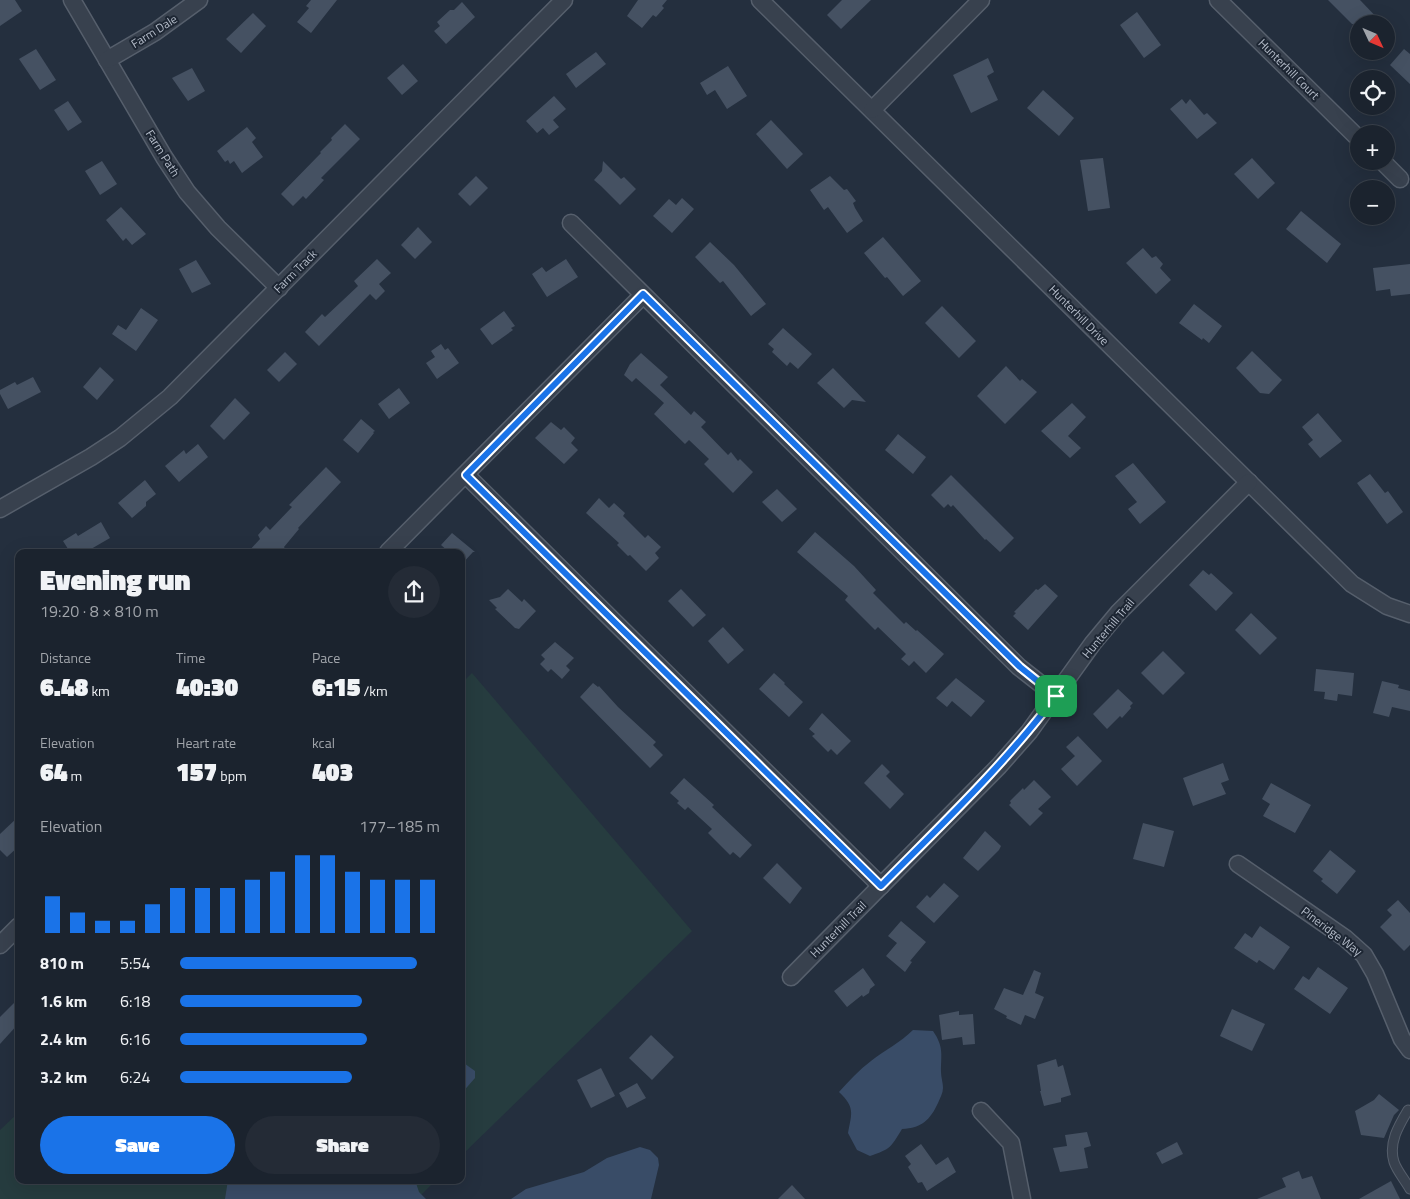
<!DOCTYPE html>
<html lang="en">
<head>
<meta charset="utf-8">
<style>
	:root { --surface:#1b232e; --page:#242b36; --text:#f1f3f6; --muted:#a0a4aa; --line:#39404a; --accent:#1a73e8 }
	body { margin:0; font-family:"Titillium Web",sans-serif; background:var(--page); color:var(--text); height:100vh; display:flex; flex-direction:column; font-size:19px; white-space:nowrap }
	* { box-sizing:border-box; margin:0 }
	p { font-size:16px; color:var(--muted) }
	.icon { flex:none; width:28px; height:28px; fill:none; stroke:currentColor; stroke-width:2; stroke-linecap:round; stroke-linejoin:round }
	.map { position:relative; flex:1; overflow:hidden }
	.sheet { position:absolute; left:15px; top:549px; width:450px; height:635px; display:flex; flex-direction:column; background:var(--surface); border-radius:10px; box-shadow:0 5px 20px #0002,0 0 0 1px var(--line) }
	.sheet>* { flex:none }
	.needle { width:32px; rotate:134deg }
	.controls { position:absolute; left:1350px; top:15px; display:grid; gap:10px }
	.controls a { display:grid; place-items:center; width:45px; height:45px; border-radius:50%; background:var(--surface); box-shadow:0 5px 20px #0002,0 0 0 1px var(--line); font-size:25px }
	.pin { position:absolute; display:grid; place-items:center; width:42px; height:42px; color:#fff; margin:-21px; border-radius:10px; box-shadow:0 2px 8px #0006 }
	.round { display:grid; place-items:center; flex:none; width:52px; height:52px; border-radius:26px; background:var(--page) }
	.summary { display:flex; align-items:center; justify-content:space-between; height:85px; padding:0 25px }
	h1 { font-size:28px; font-weight:800; line-height:38px }
	.figures { display:grid; grid-template-columns:repeat(3,1fr); gap:8px; height:85px; padding:5px 25px }
	.figures div { display:grid; align-content:center }
	.figures b { font-size:25px; font-weight:800 }
	.figures small { font-size:14px; font-weight:400 }
	.figures p { font-size:14px }
	.chart { height:140px; padding:10px 25px }
	.chart p { display:flex; justify-content:space-between }
	.chart svg { width:100%; height:90px; margin-top:5px; stroke:var(--accent); stroke-width:6 }
	.cta { display:flex; gap:10px; margin-top:auto; padding:10px 25px }
	.cta a { flex:1; height:58px; border-radius:30px; background:var(--accent); color:#fff; font-size:20px; font-weight:800; line-height:58px; text-align:center }
	.cta a+a { background:var(--page); color:var(--text) }
	ul { padding:0 25px; list-style:none; font-size:16px }
	li { display:grid; grid-template-columns:80px 60px 1fr; align-items:center; height:38px }
	li i { height:12px; border-radius:6px; background:var(--accent) }
	.map>svg:first-child { display:block }
	.green { fill:#263c3f }
	.water { fill:#394c67 }
	.building { fill:#455162 }
	.lines { fill:none; stroke-linecap:round; stroke-linejoin:round }
	.service-casing { stroke:#565f6c; stroke-width:11 }
	.minor-casing { stroke:#565f6c; stroke-width:19 }
	.service { stroke:#38414e; stroke-width:9 }
	.minor { stroke:#38414e; stroke-width:16 }
	.route-casing { stroke:#fff; stroke-width:10 }
	.route { stroke:#1a73e8; stroke-width:6 }
	.labels { text-anchor:middle; dominant-baseline:central; stroke-width:4; stroke-linejoin:round; paint-order:stroke }
	.street-label { font-size:12px; fill:#b4bcc9; stroke:#1d2633 }
</style>
</head>
<body>
<div class="map">
<svg width="1410" height="1199" viewBox="0 0 1410 1199">
	<rect width="100%" height="100%" fill="#242f3e"/>
	<g class="green">
		<path d="M472,673L692,931L461,1156V684Z"/>
		<path d="M19,1112V1180H436L417,1199H0V1130Z"/>
	</g>
	<g class="water">
		<path d="M913,1030L933,1031C944,1047 941,1054 941,1072C941,1077 943,1083 943,1088C943,1093 940,1098 938,1103C930,1120 922,1128 902,1129C891,1147 891,1149 870,1156L857,1150L848,1133C852,1113 855,1107 839,1092C849,1081 859,1070 871,1061C885,1050 900,1043 913,1030Z"/>
		<path d="M461,1061L475,1071V1078L461,1094Z"/>
		<path d="M640,1147L650,1150L658,1158L659,1165L651,1199H511L526,1189L584,1172L607,1158Z"/>
		<path d="M228,1180H415L419,1192L426,1199H225Z"/>
	</g>
	<g class="building">
		<path d="M0,0H15L22,11L0,26Z"/>
		<path d="M311,0H337L311,33L297,22L309,8L306,6Z"/>
		<path d="M638,0H667L662,6L664,8L656,17L653,15L642,28L627,16Z"/>
		<path d="M842,0H871L841,29L827,15Z"/>
		<path d="M1328,0H1360L1383,24H1352Z"/>
		<path d="M462,2L475,17L446,44L434,31L440,26L437,22L450,10H454Z"/>
		<path d="M1137,12L1161,45L1144,58L1120,25Z"/>
		<path d="M253,13L266,26L241,53L226,39Z"/>
		<path d="M36,49L56,80L40,90L19,59Z"/>
		<path d="M1404,49L1410,54V84L1390,65Z"/>
		<path d="M596,52L606,64L576,88L566,74Z"/>
		<path d="M988,58L994,72L987,76L998,100L971,113L953,75Z"/>
		<path d="M403,64L418,81L402,95L387,78Z"/>
		<path d="M728,66L747,96L727,109L715,90L707,95L700,83Z"/>
		<path d="M192,68L205,91L188,101L172,78Z"/>
		<path d="M1043,90L1074,118L1059,136L1027,108Z"/>
		<path d="M554,96L566,109L553,120L559,127L549,135L543,128L537,133L526,121Z"/>
		<path d="M1182,99L1186,104L1190,99L1204,115L1207,113L1217,123L1197,139L1170,109Z"/>
		<path d="M68,101L82,122L68,131L54,110Z"/>
		<path d="M771,120L803,154L787,169L756,134Z"/>
		<path d="M345,124L360,139L321,178L324,180L306,199L303,196L293,206L281,194L321,153L320,152L332,140L331,138Z"/>
		<path d="M247,127L256,138L252,142L263,157L242,173L234,161L230,164L228,160L225,162L217,151Z"/>
		<path d="M1103,158L1110,208L1088,211L1080,160Z"/>
		<path d="M1252,158L1275,183L1258,199L1234,174Z"/>
		<path d="M102,161L117,184L100,195L85,171Z"/>
		<path d="M603,161L621,179L624,177L636,189L620,205L601,186L594,180L602,171Z"/>
		<path d="M476,176L488,188L470,206L458,194Z"/>
		<path d="M830,176L844,190L847,189L856,201L853,203L855,208L863,221L847,233L828,207L824,210L810,190Z"/>
		<path d="M682,198L694,209L672,233L653,216L669,199L676,205Z"/>
		<path d="M121,207L146,234L132,245L126,238L123,241L106,220Z"/>
		<path d="M1301,211L1341,244L1327,263L1286,229Z"/>
		<path d="M418,227L432,242L415,259L401,245Z"/>
		<path d="M883,237L921,281L903,296L887,277L885,278L864,253Z"/>
		<path d="M710,242L734,265L766,304L751,316L723,281L720,283L695,257Z"/>
		<path d="M1143,248L1152,258L1156,256L1163,264L1160,268L1171,280L1156,294L1126,263Z"/>
		<path d="M377,259L391,273L379,284L385,291L376,300L370,294L319,346L305,332L322,314L325,317L358,286L354,281Z"/>
		<path d="M566,259L578,277L547,297L532,274L542,267L546,272Z"/>
		<path d="M196,260L211,284L192,293L179,269Z"/>
		<path d="M1410,264V294L1391,296L1390,289L1376,291L1373,268Z"/>
		<path d="M1194,304L1222,326L1209,343L1203,338L1202,340L1179,323Z"/>
		<path d="M942,306L976,341L959,358L925,323Z"/>
		<path d="M141,308L158,320L136,351L112,334L118,325L126,330Z"/>
		<path d="M504,311L515,326L511,328L513,330L492,345L480,329Z"/>
		<path d="M783,328L812,354L798,369L790,362L787,366L772,352L774,349L768,344Z"/>
		<path d="M441,344L445,350L448,348L459,363L437,379L426,363L435,357L431,351Z"/>
		<path d="M1252,351L1282,380L1269,394L1260,393L1236,368Z"/>
		<path d="M285,352L297,364L279,382L267,370Z"/>
		<path d="M641,353L668,377L660,385L691,415L694,411L706,422L701,427L728,455L731,452L738,461L740,459L753,472L733,493L704,464L709,459L689,440L685,444L654,414L664,403L636,378L632,382L624,375L630,364Z"/>
		<path d="M1006,366L1020,381L1022,379L1037,392L1005,424L977,396Z"/>
		<path d="M100,367L114,380L97,400L83,387Z"/>
		<path d="M833,368L866,402L852,400L844,408L817,383Z"/>
		<path d="M33,377L41,392L8,409L0,394V390L15,382L17,385Z"/>
		<path d="M399,388L410,403L389,419L378,404Z"/>
		<path d="M235,398L250,413L224,440L210,426Z"/>
		<path d="M1072,403L1086,417L1068,436L1081,448L1070,458L1041,431Z"/>
		<path d="M1318,413L1342,441L1320,458L1308,444L1313,440L1302,427Z"/>
		<path d="M361,419L375,431L373,432L374,433L358,453L343,440Z"/>
		<path d="M551,422L561,430L564,427L575,438L571,443L578,450L564,464L535,438Z"/>
		<path d="M898,434L926,457L913,474L885,450Z"/>
		<path d="M198,444L208,457L179,482L165,466L184,450L186,454Z"/>
		<path d="M1133,463L1166,502L1140,524L1128,509L1137,502L1115,476Z"/>
		<path d="M326,467L341,482L298,528L299,529L284,547L287,552H248L260,539L258,535L266,526L270,530L292,507L289,505Z"/>
		<path d="M1370,474L1385,493L1388,491L1403,512L1387,524L1357,483Z"/>
		<path d="M951,475L1014,538L1000,552L986,539L985,540L953,505L951,507L948,504L944,508L931,495Z"/>
		<path d="M145,480L156,494L146,502V506L132,518L118,503Z"/>
		<path d="M777,489L797,509L782,522L762,502Z"/>
		<path d="M599,498L609,508L614,503L625,513L623,516L645,538L648,535L661,547L655,553L659,558L646,571L630,555L628,556L617,545L619,543L586,513Z"/>
		<path d="M101,522L110,538L91,549L92,552H70L63,541L76,533L78,536Z"/>
		<path d="M815,532L854,566L876,590L873,593L904,624L906,622L916,631L917,630L944,654L926,673L914,661L909,666L901,659L906,654L878,627L875,630L845,600L848,596L797,552Z"/>
		<path d="M452,533L475,552H473L461,565V552H449L441,545Z"/>
		<path d="M1203,570L1209,575L1211,573L1233,593L1216,611L1189,585Z"/>
		<path d="M1045,584L1058,596L1028,630L1013,616L1016,613L1014,612L1036,589L1038,590Z"/>
		<path d="M508,589L522,602L524,599L536,611L519,629L515,628L495,609L497,608L489,600L500,597Z"/>
		<path d="M681,589L706,615L693,627L668,601Z"/>
		<path d="M1251,613L1277,638L1260,655L1235,630Z"/>
		<path d="M723,627L744,650L728,664L708,641Z"/>
		<path d="M555,642L574,658L566,666L570,670L562,679L551,669L548,672L540,664L545,659L541,655Z"/>
		<path d="M1163,651L1185,673L1163,695L1141,673Z"/>
		<path d="M1316,669L1354,673L1352,696L1338,694L1337,701L1324,699L1325,692L1314,691Z"/>
		<path d="M774,673L785,683L784,684L803,702L789,717L759,689Z"/>
		<path d="M956,678L985,701L971,717L952,701L947,707L936,698Z"/>
		<path d="M1382,681L1399,685L1398,688L1410,691V711L1392,707L1389,717L1373,713Z"/>
		<path d="M593,683L598,687L599,686L618,707L656,742L653,745L663,755L650,768L580,697Z"/>
		<path d="M1118,689L1133,703L1130,706L1131,708L1122,718L1120,716L1107,729L1093,714Z"/>
		<path d="M822,713L851,741L837,755L831,749L828,752L812,736L815,734L809,729Z"/>
		<path d="M1078,736L1102,761L1077,786L1061,769L1075,756L1066,747Z"/>
		<path d="M1223,763L1229,780L1221,783L1226,794L1193,806L1183,778Z"/>
		<path d="M882,764L890,772L886,776L904,794L890,809L864,783Z"/>
		<path d="M684,778L714,805L712,807L752,845L740,858L733,852L730,855L708,833L712,829L688,807L685,810L677,803L679,801L670,793Z"/>
		<path d="M1034,780L1051,797L1038,809L1043,813L1030,826L1009,805L1011,803L1010,801L1023,788L1024,790Z"/>
		<path d="M1271,783L1311,805L1295,833L1263,816L1270,804L1262,799Z"/>
		<path d="M19,816V846L7,857L0,850V834Z"/>
		<path d="M1143,823L1174,831L1164,867L1133,859Z"/>
		<path d="M985,831L1001,846L999,850L978,871L963,858Z"/>
		<path d="M1330,850L1356,871L1337,894L1321,881L1323,879L1313,871Z"/>
		<path d="M777,863L802,888L790,904L763,878Z"/>
		<path d="M944,883L959,896L934,923L916,907L927,895L930,898Z"/>
		<path d="M1398,900L1410,913V945L1404,951L1380,927L1392,915L1387,910Z"/>
		<path d="M901,921L926,942L910,961L912,962L905,972L886,956L897,943L888,936Z"/>
		<path d="M1260,926L1290,947L1274,970L1259,960L1257,963L1234,948L1245,933L1252,938Z"/>
		<path d="M1318,967L1348,988L1330,1014L1294,989L1303,976L1309,980Z"/>
		<path d="M863,968L875,985L870,989L869,993L863,997L862,995L847,1007L834,991Z"/>
		<path d="M1034,970L1041,973L1035,993L1044,997L1035,1019L1025,1015L1021,1025L1006,1018L1007,1016L994,1009L1004,988L1023,995Z"/>
		<path d="M19,998V1023L0,1044V1017Z"/>
		<path d="M1232,1009L1265,1024L1252,1051L1220,1036Z"/>
		<path d="M959,1011V1015L973,1014L975,1044L963,1045L962,1037L942,1040L939,1015Z"/>
		<path d="M651,1035L674,1057L652,1080L629,1058Z"/>
		<path d="M1056,1059L1058,1067L1063,1065L1071,1095L1061,1098V1102L1044,1106L1040,1091H1041L1037,1065Z"/>
		<path d="M601,1068L615,1096L591,1108L577,1080Z"/>
		<path d="M637,1083L646,1098L627,1108L619,1093Z"/>
		<path d="M1379,1094L1399,1110L1394,1115L1384,1138L1361,1135L1355,1111L1374,1100Z"/>
		<path d="M1087,1132L1091,1146L1084,1148L1088,1168L1060,1172L1053,1148L1067,1146L1065,1135Z"/>
		<path d="M1177,1142L1183,1154L1162,1164L1156,1153Z"/>
		<path d="M921,1144L936,1165L948,1157L956,1172L927,1191L922,1182L918,1183L908,1167L911,1164L905,1156Z"/>
		<path d="M1299,1171L1302,1179L1312,1176L1321,1199H1257L1286,1187L1282,1178Z"/>
		<path d="M1391,1181L1400,1199H1359Z"/>
		<path d="M792,1185L805,1199H778Z"/>
	</g>
	<g class="lines">
		<g class="service-casing">
			<path id="service" d="M1408,1110C1399,1125 1388,1143 1394,1162C1397,1171 1405,1180 1410,1189"/>
		</g>
		<g class="minor-casing">
			<g id="minor">
				<path d="M72,0L164,157L187,192L218,228L279,288"/>
				<path d="M760,0L1352,584L1387,606L1410,614"/>
				<path d="M1218,0L1359,139"/>
				<path d="M107,60L155,32L199,0"/>
				<path d="M872,110L981,0"/>
				<path d="M1382,161L1400,179"/>
				<path d="M571,223L1019,667L1056,696"/>
				<path d="M466,475L881,886"/>
				<path d="M0,509L91,457L120,438L170,397L564,0"/>
				<path d="M388,552L643,295"/>
				<path d="M1238,864L1345,938L1364,955L1375,974L1402,1039L1410,1050"/>
				<path d="M0,945L19,926"/>
				<path d="M791,977L999,766L1029,732L1093,643L1118,613L1249,482"/>
				<path d="M981,1111L1011,1143L1022,1199"/>
			</g>
		</g>
		<use href="#service" class="service"/>
		<use href="#minor" class="minor"/>
	</g>
	<g class="lines">
		<g class="route-casing">
			<path id="route" d="M643,294L1020,667L1056,696C1004,765 942,824 881,886L466,475Z"/>
		</g>
		<use href="#route" class="route"/>
	</g>
	<g class="labels">
		<g class="street-label">
			<text transform="translate(154 31) rotate(-32)">Farm Dale</text>
			<text transform="translate(1289 69) rotate(45)">Hunterhill Court</text>
			<text transform="translate(163 153) rotate(58)">Farm Path</text>
			<text transform="translate(295 271) rotate(-45)">Farm Track</text>
			<text transform="translate(1079 315) rotate(45)">Hunterhill Drive</text>
			<text transform="translate(1108 628) rotate(-50)">Hunterhill Trail</text>
			<text transform="translate(838 929) rotate(-45)">Hunterhill Trail</text>
			<text transform="translate(1332 931) rotate(37)">Pineridge Way</text>
		</g>
	</g>
</svg>
<div class="controls">
<a><svg class="needle" viewBox="-14 -14 28 28"><path d="M0-13l5 13h-10z" fill="#e53935"/><path d="M0 13l5-13h-10z" fill="#a0a4aa"/></svg></a>
<a><svg class="icon" aria-label="locate" viewBox="0 0 24 24"><circle cx="12" cy="12" r="6"/><path d="M12 2v4M12 18v4M2 12h4M18 12h4"/></svg></a>
<a>+</a>
<a>−</a>
</div>
<div class="pin" style="left:1056px;top:696px;background:#1e9e55"><svg class="icon" aria-label="arrive" viewBox="0 0 24 24"><path d="M6 21V4h12l-3 4 3 4H6"/></svg></div>
<section class="sheet">
<div class="summary"><div><h1>Evening run</h1><p>19:20 · 8 × 810 m</p></div><a class="round"><svg class="icon" aria-label="share" viewBox="0 0 24 24"><path d="M12 15V3M7 8l5-5 5 5M5 13v7h14v-7"/></svg></a></div>
<div class="figures">
<div><p>Distance</p><b>6.48<small> km</small></b></div>
<div><p>Time</p><b>40:30</b></div>
<div><p>Pace</p><b>6:15<small> /km</small></b></div>
</div>
<div class="figures">
<div><p>Elevation</p><b>64<small> m</small></b></div>
<div><p>Heart rate</p><b>157<small> bpm</small></b></div>
<div><p>kcal</p><b>403</b></div>
</div>
<div class="chart"><p><span>Elevation</span>177–185 m</p>
<svg viewBox="0 0 160 44" preserveAspectRatio="none"><path d="M5 44V26M15 44V34M25 44V38M35 44V38M45 44V30M55 44V22M65 44V22M75 44V22M85 44V18M95 44V14M105 44V6M115 44V6M125 44V14M135 44V18M145 44V18M155 44V18"/></svg>
</div>
<ul>
<li><b>810 m</b>5:54<i style="width:91%"></i></li>
<li><b>1.6 km</b>6:18<i style="width:70%"></i></li>
<li><b>2.4 km</b>6:16<i style="width:72%"></i></li>
<li><b>3.2 km</b>6:24<i style="width:66%"></i></li>
</ul>
<div class="cta"><a>Save</a><a>Share</a></div>
</section>
</div>
</body>
</html>
